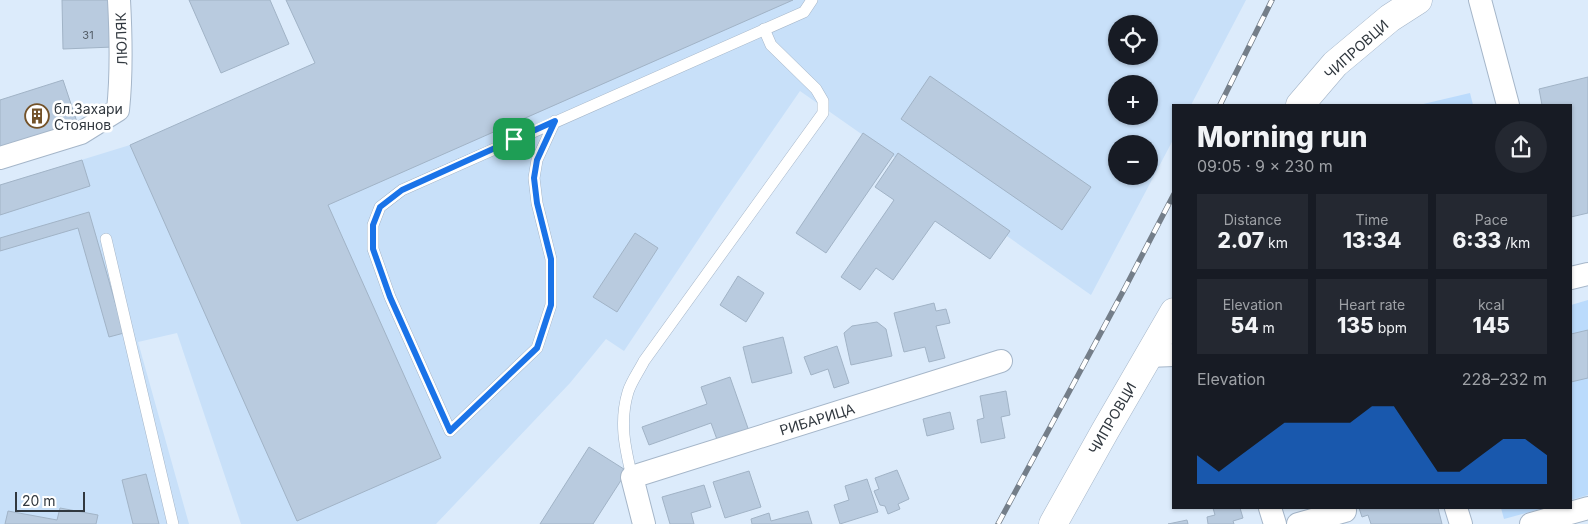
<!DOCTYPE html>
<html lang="en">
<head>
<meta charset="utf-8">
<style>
	:root { --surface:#171b24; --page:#242831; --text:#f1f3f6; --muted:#9ea1a6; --accent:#1a73e8 }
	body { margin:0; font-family:Inter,sans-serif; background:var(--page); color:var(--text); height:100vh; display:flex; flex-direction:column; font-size:19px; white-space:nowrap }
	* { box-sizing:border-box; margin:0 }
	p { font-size:16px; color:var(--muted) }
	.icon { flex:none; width:28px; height:28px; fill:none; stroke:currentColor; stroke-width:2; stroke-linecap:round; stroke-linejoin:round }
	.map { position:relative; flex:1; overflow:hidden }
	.panel { position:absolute; left:1172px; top:104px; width:400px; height:405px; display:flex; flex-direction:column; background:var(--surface); border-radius:0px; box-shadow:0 1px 4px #0004 }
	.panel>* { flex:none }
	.buttons { position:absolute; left:1108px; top:15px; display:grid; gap:10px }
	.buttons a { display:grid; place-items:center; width:50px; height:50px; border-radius:50%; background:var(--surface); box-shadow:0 1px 4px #0004; font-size:25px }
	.scale { position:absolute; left:15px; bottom:12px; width:70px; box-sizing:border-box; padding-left:5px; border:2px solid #31383f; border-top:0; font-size:14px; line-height:18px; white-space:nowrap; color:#31383f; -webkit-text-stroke:4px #fff; paint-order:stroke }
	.pin { position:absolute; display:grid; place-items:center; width:42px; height:42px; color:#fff; margin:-21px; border-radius:10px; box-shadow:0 2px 8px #0006 }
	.round { display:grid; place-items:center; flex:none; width:52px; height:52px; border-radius:26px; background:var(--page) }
	.head { display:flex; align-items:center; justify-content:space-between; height:85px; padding:0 25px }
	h1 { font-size:28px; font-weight:800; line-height:38px }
	.metrics { display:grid; grid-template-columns:repeat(3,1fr); gap:8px; height:85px; padding:5px 25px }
	.metrics div { display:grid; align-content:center; border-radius:0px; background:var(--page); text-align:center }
	.metrics b { font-size:21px; font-weight:800 }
	.metrics small { font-size:14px; font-weight:400 }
	.metrics p { font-size:14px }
	.chart { height:140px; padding:10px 25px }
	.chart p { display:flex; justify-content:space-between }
	.chart svg { width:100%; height:90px; margin-top:5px; fill:var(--accent); opacity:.7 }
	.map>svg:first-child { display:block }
	.built { fill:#c8e0f9; fill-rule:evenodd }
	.green { fill:#bbdbfc }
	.building { fill:#b9cbdf; stroke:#a1b3c6 }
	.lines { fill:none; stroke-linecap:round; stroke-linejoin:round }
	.service-casing { stroke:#a5b6c9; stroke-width:12 }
	.minor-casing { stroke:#a5b6c9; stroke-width:24 }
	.tertiary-casing { stroke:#a5b6c9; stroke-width:29 }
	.service { stroke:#fff; stroke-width:11 }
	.minor { stroke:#fff; stroke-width:22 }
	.tertiary { stroke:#fff; stroke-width:28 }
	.rail-casing { stroke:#747e89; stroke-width:5.5 }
	.rail { stroke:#fff; stroke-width:4; stroke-dasharray:11; stroke-linecap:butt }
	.route-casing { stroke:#fff; stroke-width:10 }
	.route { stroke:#1a73e8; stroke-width:6 }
	.labels { text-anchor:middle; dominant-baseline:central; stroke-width:5; stroke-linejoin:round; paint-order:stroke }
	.number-label { font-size:11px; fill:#535d67 }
	.street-label { font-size:14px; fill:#31383f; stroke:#fff }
	.poi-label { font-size:14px; fill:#31383f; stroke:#fff; text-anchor:start }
</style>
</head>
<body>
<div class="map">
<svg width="1588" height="524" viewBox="0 0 1588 524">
	<rect width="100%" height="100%" fill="#dcebfb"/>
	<path class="built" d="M286,0H1246L1191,105H1174V138L1091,295L800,91L722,204L624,351L606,339L570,383L436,524H241L177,333L138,342L189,524H0V185L130,145L315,63ZM1116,24H1149V56H1116ZM1116,84H1149V116H1116ZM1116,144H1149V176H1116Z"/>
	<g class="green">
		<path d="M1470,93L1473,105H1419Z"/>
		<path d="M1588,300V495L1571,500V305Z"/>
		<path d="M1501,508H1544L1504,519Z"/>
	</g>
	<g class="building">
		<path d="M62,0H112L113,47L63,49Z"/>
		<path d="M189,0H270L289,44L221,73Z"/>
		<path d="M286,0H793L328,205L441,458L297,521L130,145L315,63Z"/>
		<path d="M930,76L1091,187L1062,230L901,119Z"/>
		<path d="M1588,77V213L1571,217V105H1542L1539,89Z"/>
		<path d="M63,80L80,131L0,156V100Z"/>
		<path d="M863,133L894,154L826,253L796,233Z"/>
		<path d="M898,153L1010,231L990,259L935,221L893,280L876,268L860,290L841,277L894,200L875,187Z"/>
		<path d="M82,160L90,186L0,215V185Z"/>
		<path d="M89,212L124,333L109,337L78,228L0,251V238Z"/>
		<path d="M635,233L658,248L617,312L593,297Z"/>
		<path d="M738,276L764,293L746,322L720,305Z"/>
		<path d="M934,303L936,311L946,309L950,323L936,326L945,358L929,362L925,347L904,352L894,313Z"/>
		<path d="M877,322L886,329L892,356L851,365L844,333L852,326Z"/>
		<path d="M1588,330V378L1571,382V334Z"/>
		<path d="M783,337L792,373L752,383L743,347Z"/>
		<path d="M837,346L849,383L834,388L828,369L811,375L804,357Z"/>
		<path d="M730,377L750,434L719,445L711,423L649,445L642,427L707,404L701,387Z"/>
		<path d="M1006,391L1010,415L1001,417L1005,438L981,443L977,420L984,418L980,396Z"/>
		<path d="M950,412L954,429L927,436L923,419Z"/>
		<path d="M589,447L627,471L593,524H540Z"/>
		<path d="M897,470L909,499L898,504L900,509L888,514L885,506L880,505L874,491L879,489L875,478Z"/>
		<path d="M749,471L761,507L725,518L713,482Z"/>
		<path d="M146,474L159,524H133L122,480Z"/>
		<path d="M867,479L878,512L840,524L834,505L849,500L845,486Z"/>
		<path d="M704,485L711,507L691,513L694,524H670L662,497Z"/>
		<path d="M60,508L98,515L96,524H5L8,511L57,520Z"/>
		<path d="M1213,508H1240L1243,518L1233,521L1234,524H1208L1207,517L1215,515Z"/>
		<path d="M1359,508H1438L1442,524H1371L1368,515L1362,517Z"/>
		<path d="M808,511L812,524H752L751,519L769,513L771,521Z"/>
		<path d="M1187,520L1188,524H1168Z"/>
	</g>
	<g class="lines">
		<g class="service-casing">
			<g id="service">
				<path d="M555,121L537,160L534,178L537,203L551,259V305L537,348L450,431L390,297L373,249V225L380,207L402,190L804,12L812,0"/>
				<path d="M106,239L173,524"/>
				<path d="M632,477C625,448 619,422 628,392C631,382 639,371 644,361L823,113V101L816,89L771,45L764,29"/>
			</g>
		</g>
		<g class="minor-casing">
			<g id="minor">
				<path d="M1480,0L1508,105"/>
				<path d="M0,158L81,133L118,110C122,73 121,37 119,0"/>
				<path d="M1571,278L1588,274"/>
				<path d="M1148,356L1174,355"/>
				<path d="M1270,508L1275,524"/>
				<path d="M1456,508L1461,524"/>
				<path d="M644,524L632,477L1001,361"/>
				<path d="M1298,524L1345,511L1344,508"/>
				<path d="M1531,524L1588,508"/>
			</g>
		</g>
		<g class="tertiary-casing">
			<g id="tertiary">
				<path d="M1300,105L1335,64L1390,18L1418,0"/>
				<path d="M1053,524L1105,431L1174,312"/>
			</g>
		</g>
		<use href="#service" class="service"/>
		<use href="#minor" class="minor"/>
		<use href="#tertiary" class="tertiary"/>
		<g class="rail-casing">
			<g id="rail">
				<path d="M1220,105L1272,0"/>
				<path d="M998,524L1126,286L1174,194"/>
			</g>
		</g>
		<use href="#rail" class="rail"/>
	</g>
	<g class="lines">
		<g class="route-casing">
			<path id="route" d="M555,121L537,160L534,178L537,203L551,259V305L537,348L450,431L390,297L373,249V225L380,207L402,190Z"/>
		</g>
		<use href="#route" class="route"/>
	</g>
	<defs>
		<g id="building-ring" transform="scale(1.25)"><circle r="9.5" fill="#fff" stroke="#735229" stroke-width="1.5"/><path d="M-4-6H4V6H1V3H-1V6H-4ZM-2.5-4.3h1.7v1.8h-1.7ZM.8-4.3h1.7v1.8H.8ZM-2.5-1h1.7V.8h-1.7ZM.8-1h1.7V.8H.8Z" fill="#735229"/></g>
	</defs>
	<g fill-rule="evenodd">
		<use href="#building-ring" x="37" y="116"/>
	</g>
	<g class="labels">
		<g class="number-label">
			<text x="88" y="35">31</text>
		</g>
		<g class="street-label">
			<text transform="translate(121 39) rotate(-92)">ЛЮЛЯК</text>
			<text transform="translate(1356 49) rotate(-42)">ЧИПРОВЦИ</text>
			<text transform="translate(1112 418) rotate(-60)">ЧИПРОВЦИ</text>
			<text transform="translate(817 419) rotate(-17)">РИБАРИЦА</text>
		</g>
		<g class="poi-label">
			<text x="54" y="108">бл.Захари<tspan x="54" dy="16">Стоянов</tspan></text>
		</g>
	</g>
</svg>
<div class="buttons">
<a><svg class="icon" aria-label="locate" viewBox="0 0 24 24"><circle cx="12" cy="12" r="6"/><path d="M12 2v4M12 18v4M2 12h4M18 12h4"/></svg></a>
<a>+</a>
<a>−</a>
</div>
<div class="scale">20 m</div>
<div class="pin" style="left:514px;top:139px;background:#1e9e55"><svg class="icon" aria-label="arrive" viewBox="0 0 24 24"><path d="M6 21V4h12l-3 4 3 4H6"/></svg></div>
<section class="panel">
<div class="head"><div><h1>Morning run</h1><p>09:05 · 9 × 230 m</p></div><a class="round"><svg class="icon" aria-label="share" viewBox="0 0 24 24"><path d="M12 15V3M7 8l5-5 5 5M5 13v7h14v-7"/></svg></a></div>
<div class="metrics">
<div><p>Distance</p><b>2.07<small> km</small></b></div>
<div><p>Time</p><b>13:34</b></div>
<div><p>Pace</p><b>6:33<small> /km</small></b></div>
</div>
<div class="metrics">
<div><p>Elevation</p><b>54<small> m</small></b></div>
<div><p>Heart rate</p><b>135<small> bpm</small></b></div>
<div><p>kcal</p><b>145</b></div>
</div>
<div class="chart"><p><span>Elevation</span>228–232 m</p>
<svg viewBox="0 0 160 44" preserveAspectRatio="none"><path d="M0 44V30L10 38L20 30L30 22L40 14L50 14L60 14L70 14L80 6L90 6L100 22L110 38L120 38L130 30L140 22L150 22L160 30V44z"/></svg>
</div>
</section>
</div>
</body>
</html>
